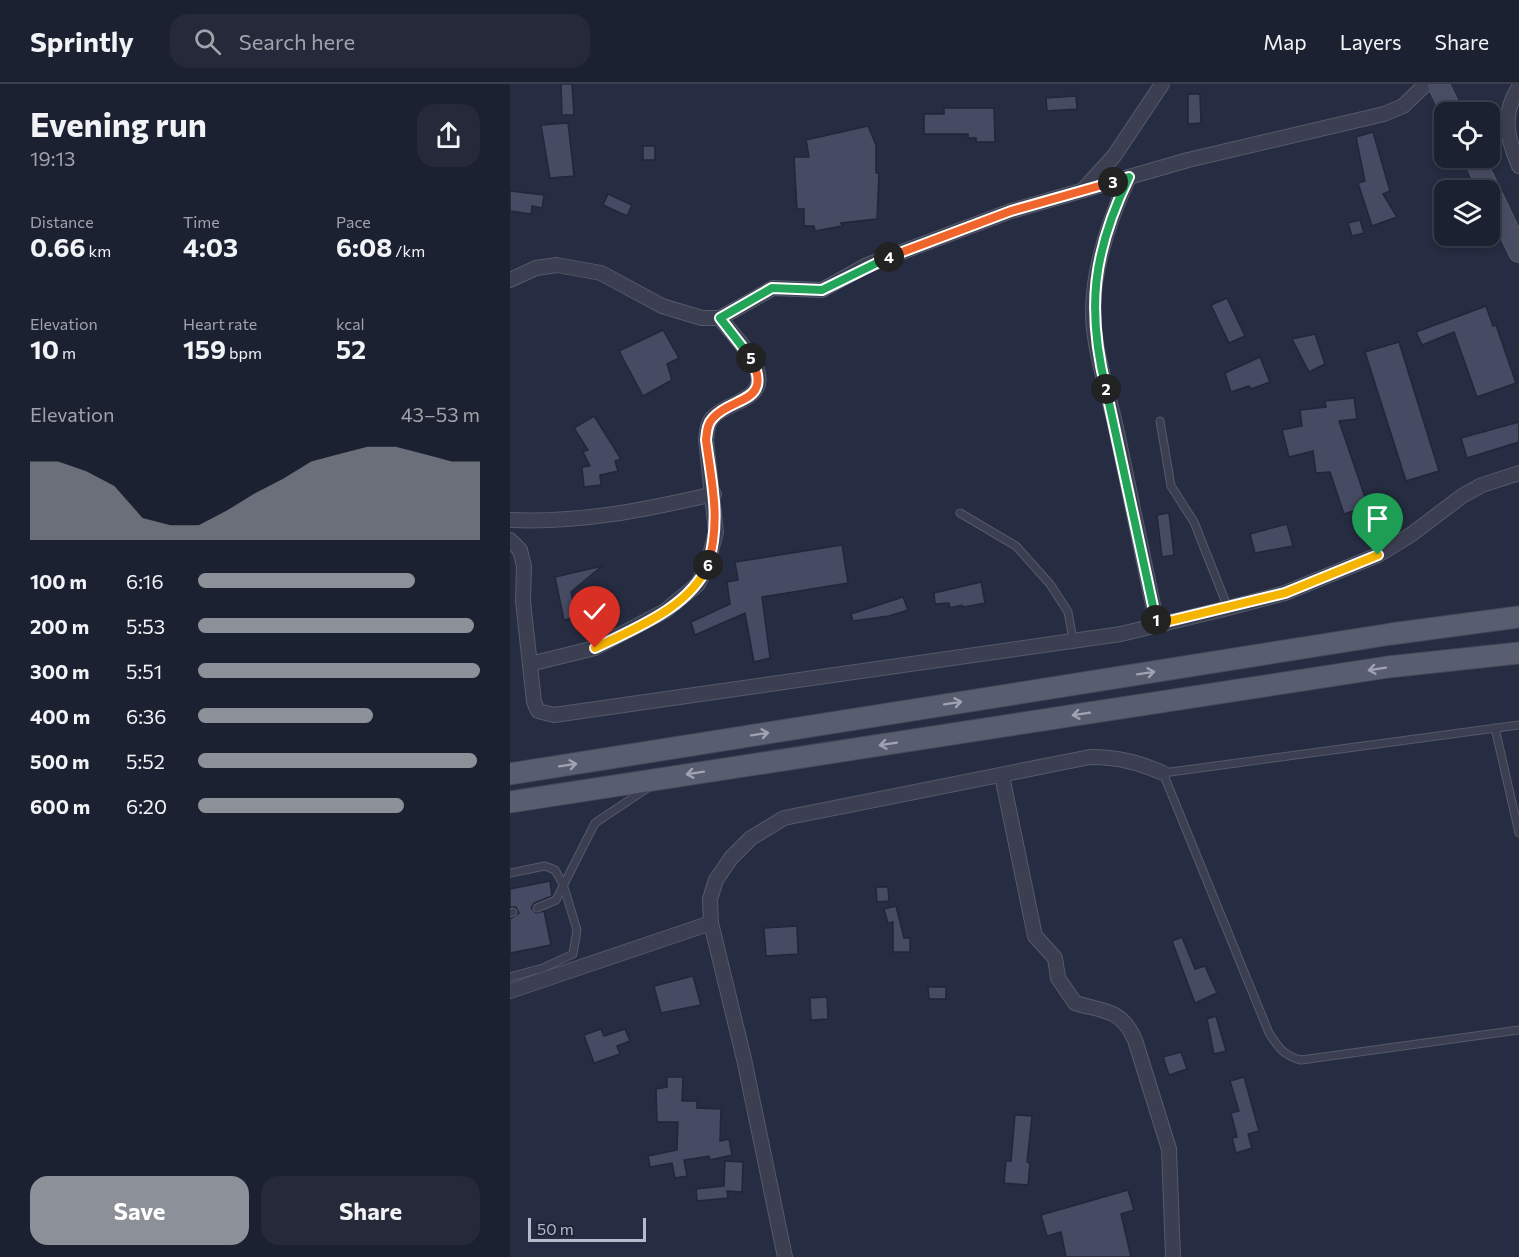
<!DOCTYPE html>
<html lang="en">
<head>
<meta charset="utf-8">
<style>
	:root { --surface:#1c2131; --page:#252939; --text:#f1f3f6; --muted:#a0a3ab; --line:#3a3e4d; --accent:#8c9099 }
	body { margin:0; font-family:Commissioner,sans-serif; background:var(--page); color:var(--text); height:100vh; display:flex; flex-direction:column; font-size:22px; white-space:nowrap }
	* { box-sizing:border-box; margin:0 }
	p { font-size:20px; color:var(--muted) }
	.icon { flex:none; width:33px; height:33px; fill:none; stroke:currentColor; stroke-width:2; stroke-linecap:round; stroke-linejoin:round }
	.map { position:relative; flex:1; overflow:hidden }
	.sheet { display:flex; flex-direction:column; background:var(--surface); width:510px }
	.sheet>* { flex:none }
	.fabs { position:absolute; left:924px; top:18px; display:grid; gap:12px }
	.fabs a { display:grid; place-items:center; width:66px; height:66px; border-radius:12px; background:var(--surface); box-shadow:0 3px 9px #0003,0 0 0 2px var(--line); font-size:30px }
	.scale { position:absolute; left:18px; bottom:15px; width:118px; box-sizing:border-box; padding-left:6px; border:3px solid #b7bacb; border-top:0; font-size:16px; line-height:21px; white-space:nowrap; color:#b7bacb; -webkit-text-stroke:4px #1f2436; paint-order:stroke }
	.pin { position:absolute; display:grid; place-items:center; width:51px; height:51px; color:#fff; margin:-62px -26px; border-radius:50% 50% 50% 0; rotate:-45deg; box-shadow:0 0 6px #0007 }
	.pin .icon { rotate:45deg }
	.km { position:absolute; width:30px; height:30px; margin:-15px; border-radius:50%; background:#222; color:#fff; font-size:16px; line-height:30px; text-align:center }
	.round { display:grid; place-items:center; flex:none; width:63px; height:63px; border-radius:18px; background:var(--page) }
	.summary { display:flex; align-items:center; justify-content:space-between; height:102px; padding:0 30px }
	h1 { font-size:33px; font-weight:700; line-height:45px }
	.stats { display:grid; grid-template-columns:repeat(3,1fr); gap:9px; height:102px; padding:6px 30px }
	.stats div { display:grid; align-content:center }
	.stats b { font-size:26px; font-weight:700 }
	.stats small { font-size:16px; font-weight:400 }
	.stats p { font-size:16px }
	.chart { height:168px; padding:12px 30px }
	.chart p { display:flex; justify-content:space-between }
	.chart svg { width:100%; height:108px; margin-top:6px; fill:var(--accent); opacity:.7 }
	.action { display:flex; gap:12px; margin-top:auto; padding:12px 30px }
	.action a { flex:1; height:69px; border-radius:18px; background:var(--accent); color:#fff; font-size:24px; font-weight:700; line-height:69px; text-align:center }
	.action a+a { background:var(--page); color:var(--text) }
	ul { padding:0 30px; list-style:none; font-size:20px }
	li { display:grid; grid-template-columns:96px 72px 1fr; align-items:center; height:45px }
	li i { height:15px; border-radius:8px; background:var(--accent) }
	header { display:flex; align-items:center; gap:36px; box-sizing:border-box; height:84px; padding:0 30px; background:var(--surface); border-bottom:2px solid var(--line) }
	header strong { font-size:28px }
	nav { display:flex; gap:33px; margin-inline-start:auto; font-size:21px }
	.search { width:420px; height:54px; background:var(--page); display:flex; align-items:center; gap:15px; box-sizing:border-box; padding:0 21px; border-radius:18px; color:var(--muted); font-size:22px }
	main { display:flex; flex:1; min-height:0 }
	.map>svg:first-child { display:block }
	.building { fill:#464b63; stroke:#212638; stroke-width:1.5 }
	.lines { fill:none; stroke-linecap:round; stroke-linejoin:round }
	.lane-casing { stroke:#555a6b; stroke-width:9 }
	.street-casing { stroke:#555a6b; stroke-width:16 }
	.secondary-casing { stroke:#555a6b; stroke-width:22 }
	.primary-casing { stroke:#44485a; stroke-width:23 }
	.lane { stroke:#3b3f51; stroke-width:7 }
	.street { stroke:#3b3f51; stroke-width:14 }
	.secondary { stroke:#494d63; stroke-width:20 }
	.primary { stroke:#595d70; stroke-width:21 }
	.oneway { stroke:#a0a3b4 }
	.split-1-casing { stroke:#fff; stroke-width:12 }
	.split-2-casing { stroke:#fff; stroke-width:12 }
	.split-3-casing { stroke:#fff; stroke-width:12 }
	.split-4-casing { stroke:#fff; stroke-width:12 }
	.split-5-casing { stroke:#fff; stroke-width:12 }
	.split-6-casing { stroke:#fff; stroke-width:12 }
	.split-7-casing { stroke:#fff; stroke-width:12 }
	.split-1 { stroke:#f5b400; stroke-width:8 }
	.split-2 { stroke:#22a559; stroke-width:8 }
	.split-3 { stroke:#22a559; stroke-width:8 }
	.split-4 { stroke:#f0652b; stroke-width:8 }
	.split-5 { stroke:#22a559; stroke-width:8 }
	.split-6 { stroke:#f0652b; stroke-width:8 }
	.split-7 { stroke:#f5b400; stroke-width:8 }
</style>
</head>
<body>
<header>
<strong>Sprintly</strong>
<div class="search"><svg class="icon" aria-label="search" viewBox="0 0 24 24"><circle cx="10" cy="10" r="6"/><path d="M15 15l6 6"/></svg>Search here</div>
<nav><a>Map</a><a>Layers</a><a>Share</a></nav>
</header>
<main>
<section class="sheet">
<div class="summary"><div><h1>Evening run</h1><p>19:13</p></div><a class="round"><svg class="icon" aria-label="share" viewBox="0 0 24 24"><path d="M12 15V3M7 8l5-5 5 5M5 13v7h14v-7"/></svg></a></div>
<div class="stats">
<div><p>Distance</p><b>0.66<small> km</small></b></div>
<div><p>Time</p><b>4:03</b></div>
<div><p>Pace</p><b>6:08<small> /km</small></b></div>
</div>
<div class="stats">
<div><p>Elevation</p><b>10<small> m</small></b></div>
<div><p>Heart rate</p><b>159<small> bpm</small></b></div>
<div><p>kcal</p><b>52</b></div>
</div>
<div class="chart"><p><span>Elevation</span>43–53 m</p>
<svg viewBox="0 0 160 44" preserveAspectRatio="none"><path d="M0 44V12L10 12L20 16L30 22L40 35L50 38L60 38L70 32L80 25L90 19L100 12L110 9L120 6L130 6L140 9L150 12L160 12V44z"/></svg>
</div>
<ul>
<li><b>100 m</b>6:16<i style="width:77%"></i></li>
<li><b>200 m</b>5:53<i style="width:98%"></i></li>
<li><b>300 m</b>5:51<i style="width:100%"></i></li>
<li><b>400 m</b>6:36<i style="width:62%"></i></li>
<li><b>500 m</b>5:52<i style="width:99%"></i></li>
<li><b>600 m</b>6:20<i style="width:73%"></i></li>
</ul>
<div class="action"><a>Save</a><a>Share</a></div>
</section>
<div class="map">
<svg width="1009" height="1173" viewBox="0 0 1009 1173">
	<rect width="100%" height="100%" fill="#262c41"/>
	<g class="building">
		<path d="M51,0H62L64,31H52Z"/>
		<path d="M678,10H690L691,39L678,40Z"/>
		<path d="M566,12L567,25L537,27L536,14Z"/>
		<path d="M434,24H484L485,58H466V54H458V50H414V30H434Z"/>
		<path d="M58,39L64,92L40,94L31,41Z"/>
		<path d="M358,42L366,61V89H369L367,135L331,139L332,142L305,147L304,142H294V125H287L284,73H299L296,56Z"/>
		<path d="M863,48L880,107L873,110L887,133L862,142L848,99L855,97L846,53Z"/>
		<rect x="133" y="62" width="12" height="14"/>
		<path d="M0,107L34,111L32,124L22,122L21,130L0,127Z"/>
		<path d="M98,110L122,121L117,132L93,121Z"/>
		<path d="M850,136L854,149L842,152L838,139Z"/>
		<path d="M717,214L735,252L719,259L701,221Z"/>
		<path d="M976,222L983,242L986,241L1006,299L967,313L944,248L912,261L906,248Z"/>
		<path d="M153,246L169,274L157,280L162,296L133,312L109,267Z"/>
		<path d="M805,250L815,280L799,288L782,255Z"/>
		<path d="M889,258L929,387L896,397L855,268Z"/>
		<path d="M750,273L760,298L741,305L739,302L721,308L715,289Z"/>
		<path d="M844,314L847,335L829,337L858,422L834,430L820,388L806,389L803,367L779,373L772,346L792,342L790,326L816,323L815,317Z"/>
		<path d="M84,332L111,375L105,377L108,387L90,391L91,401L74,403L72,383L80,382L73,368L78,366L64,344Z"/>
		<path d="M1009,338V358L957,374L951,354Z"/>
		<path d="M659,429L664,471L652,473L647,431Z"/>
		<path d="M777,440L783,462L745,469L740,450Z"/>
		<path d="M332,461L338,499L252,513L260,574L244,578L235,529L185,551L181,538L220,520L217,498L228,496L225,478Z"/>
		<path d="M92,482L61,508L67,533L54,536L45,493Z"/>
		<path d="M471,498L475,519L453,523L452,521L440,524L439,519L425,520L424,509Z"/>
		<path d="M393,513L398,526L379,532L343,537L341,530Z"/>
		<path d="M82,533L89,545L73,554L66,542Z"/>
		<path d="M40,797L42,812L24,819L21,824L26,829L34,827L41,861L0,869V835L9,829L6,823H0V805Z"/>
		<path d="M366,803H378L379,817L367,818Z"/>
		<path d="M386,822L394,854H400V868H383V838L378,839L374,825Z"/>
		<path d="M287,842L288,870L256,872L254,844Z"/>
		<path d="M672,853L685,885L695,882L707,909L685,919L662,857Z"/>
		<path d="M183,892L191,921L151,929L144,902Z"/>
		<path d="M418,903H436V915H419Z"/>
		<path d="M317,913L318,935L301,936L300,914Z"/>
		<path d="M706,932L716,967L704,970L697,935Z"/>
		<path d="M91,945L94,952L115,945L120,957L107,962L110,970L84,979L74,951Z"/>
		<path d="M671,968L677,985L659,991L653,973Z"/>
		<path d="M157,993H173L172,1017H187V1024L211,1025L210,1057L219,1055L222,1071L200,1076L199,1072L174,1076L177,1092L165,1094L162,1079L140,1083L138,1072L167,1066L168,1038H147L146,1005L157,1003Z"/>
		<path d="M734,993L749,1047L738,1050L742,1064L726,1069L722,1054L727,1053L721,1029L729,1027L720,997Z"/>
		<path d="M505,1031L522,1032L517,1078L520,1079L518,1101L494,1099L496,1077H501Z"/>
		<path d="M215,1077L233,1078L232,1108L217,1107L218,1114L187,1117L186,1105L214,1102Z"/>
		<path d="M618,1106L624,1126L611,1130L621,1173H556L551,1148L537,1152L531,1131Z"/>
	</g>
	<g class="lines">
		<g class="lane-casing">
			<g id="lane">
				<path d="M650,337L661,402L684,438L718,524"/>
				<path d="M450,429L506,462L540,500L558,528L563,556"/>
				<path d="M1009,641L653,689L759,949C768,963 774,972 791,976L1009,946"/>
				<path d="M985,644L1009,749"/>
				<path d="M0,789L35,782L45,786L53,800L67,846L63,870L33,884L0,893"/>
				<path d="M27,824L46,816L85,739L136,705"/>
				<path d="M0,829L3,828"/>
			</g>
		</g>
		<g class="street-casing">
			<g id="street">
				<path d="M1009,3C991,30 997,54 1009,82"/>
				<path d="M619,93C599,136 582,185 583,233C585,271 598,307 606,344C620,409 633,474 647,540"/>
				<path d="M574,105L604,72L652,0"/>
				<path d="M0,196L26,184L47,181L91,189L152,222L192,234H210L263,204L312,206L357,181L501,127L678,76L874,30L893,22L916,0"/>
				<path d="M0,436C72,439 134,426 204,410"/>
				<path d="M0,456L10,466L14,482L13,517L24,618L28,627L44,631L611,550L718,524L775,509L868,471L902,450L952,412L972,401L1009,389"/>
				<path d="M20,580L85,564L155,527L188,500L197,482L206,448L196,356C197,348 197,340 202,334C219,315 266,317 242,275C233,260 220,247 210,234"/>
				<path d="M492,692L525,852L545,874L548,894L565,919C594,928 611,924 625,956L659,1065L663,1173"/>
				<path d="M0,907L201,839"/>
				<path d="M275,1173L234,975L201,839L200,815L206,796L221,774L241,754L274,734L580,673C607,673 628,678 653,689"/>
			</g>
		</g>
		<g class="secondary-casing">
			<g id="secondary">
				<path d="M928,0L942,28"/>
				<path d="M964,74L1009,168"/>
			</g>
		</g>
		<g class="primary-casing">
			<g id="primary">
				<path d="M0,690L881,550L1009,533"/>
				<path d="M0,718L878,583L1009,569"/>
			</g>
		</g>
		<use href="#lane" class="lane"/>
		<use href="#street" class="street"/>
		<use href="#secondary" class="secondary"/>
		<use href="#primary" class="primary"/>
	</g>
	<defs><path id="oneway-shaft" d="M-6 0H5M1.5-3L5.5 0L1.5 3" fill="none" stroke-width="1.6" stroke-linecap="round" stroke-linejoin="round" transform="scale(1.5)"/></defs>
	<g class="oneway">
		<use href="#oneway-shaft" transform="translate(867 585) rotate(171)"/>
		<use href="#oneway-shaft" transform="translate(636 589) rotate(-9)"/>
		<use href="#oneway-shaft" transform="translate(443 619) rotate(-9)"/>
		<use href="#oneway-shaft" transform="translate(571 630) rotate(171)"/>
		<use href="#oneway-shaft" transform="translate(250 650) rotate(-9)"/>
		<use href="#oneway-shaft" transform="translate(378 660) rotate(171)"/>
		<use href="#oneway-shaft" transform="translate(58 681) rotate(-9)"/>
		<use href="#oneway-shaft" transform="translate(185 689) rotate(171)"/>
	</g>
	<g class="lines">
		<g class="split-1-casing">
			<path id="split-1" d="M646,536L647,540L775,509L868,471"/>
		</g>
		<g class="split-2-casing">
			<path id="split-2" d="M596,305L646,536"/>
		</g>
		<g class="split-3-casing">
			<path id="split-3" d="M596,305C576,224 583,168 619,93L603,98"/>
		</g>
		<g class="split-4-casing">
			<path id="split-4" d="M379,173L501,127L603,98"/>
		</g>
		<g class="split-5-casing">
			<path id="split-5" d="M241,274L210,234L262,204L312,206L379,173"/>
		</g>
		<g class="split-6-casing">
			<path id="split-6" d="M198,481C211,435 202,402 196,356C197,348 197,340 203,334C222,312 264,320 241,274"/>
		</g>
		<g class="split-7-casing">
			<path id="split-7" d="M85,564C125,544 179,524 198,481"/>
		</g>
		<use href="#split-1" class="split-1"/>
		<use href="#split-2" class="split-2"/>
		<use href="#split-3" class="split-3"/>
		<use href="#split-4" class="split-4"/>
		<use href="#split-5" class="split-5"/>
		<use href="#split-6" class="split-6"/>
		<use href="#split-7" class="split-7"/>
	</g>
</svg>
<div class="fabs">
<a><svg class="icon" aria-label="locate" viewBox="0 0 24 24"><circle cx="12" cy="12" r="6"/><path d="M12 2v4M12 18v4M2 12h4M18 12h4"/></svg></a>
<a><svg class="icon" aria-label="layers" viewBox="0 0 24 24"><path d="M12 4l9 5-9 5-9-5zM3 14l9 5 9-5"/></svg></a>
</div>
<div class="scale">50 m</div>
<div class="pin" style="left:868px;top:471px;background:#1e9e55"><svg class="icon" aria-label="arrive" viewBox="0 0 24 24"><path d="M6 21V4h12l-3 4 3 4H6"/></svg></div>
<div class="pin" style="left:85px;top:564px;background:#d93025"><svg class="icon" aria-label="check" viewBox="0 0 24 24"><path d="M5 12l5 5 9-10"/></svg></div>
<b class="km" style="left:646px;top:536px">1</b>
<b class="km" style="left:596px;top:305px">2</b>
<b class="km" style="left:603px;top:98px">3</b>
<b class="km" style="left:379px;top:173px">4</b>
<b class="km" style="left:241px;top:274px">5</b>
<b class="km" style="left:198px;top:481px">6</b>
</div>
</main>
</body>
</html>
